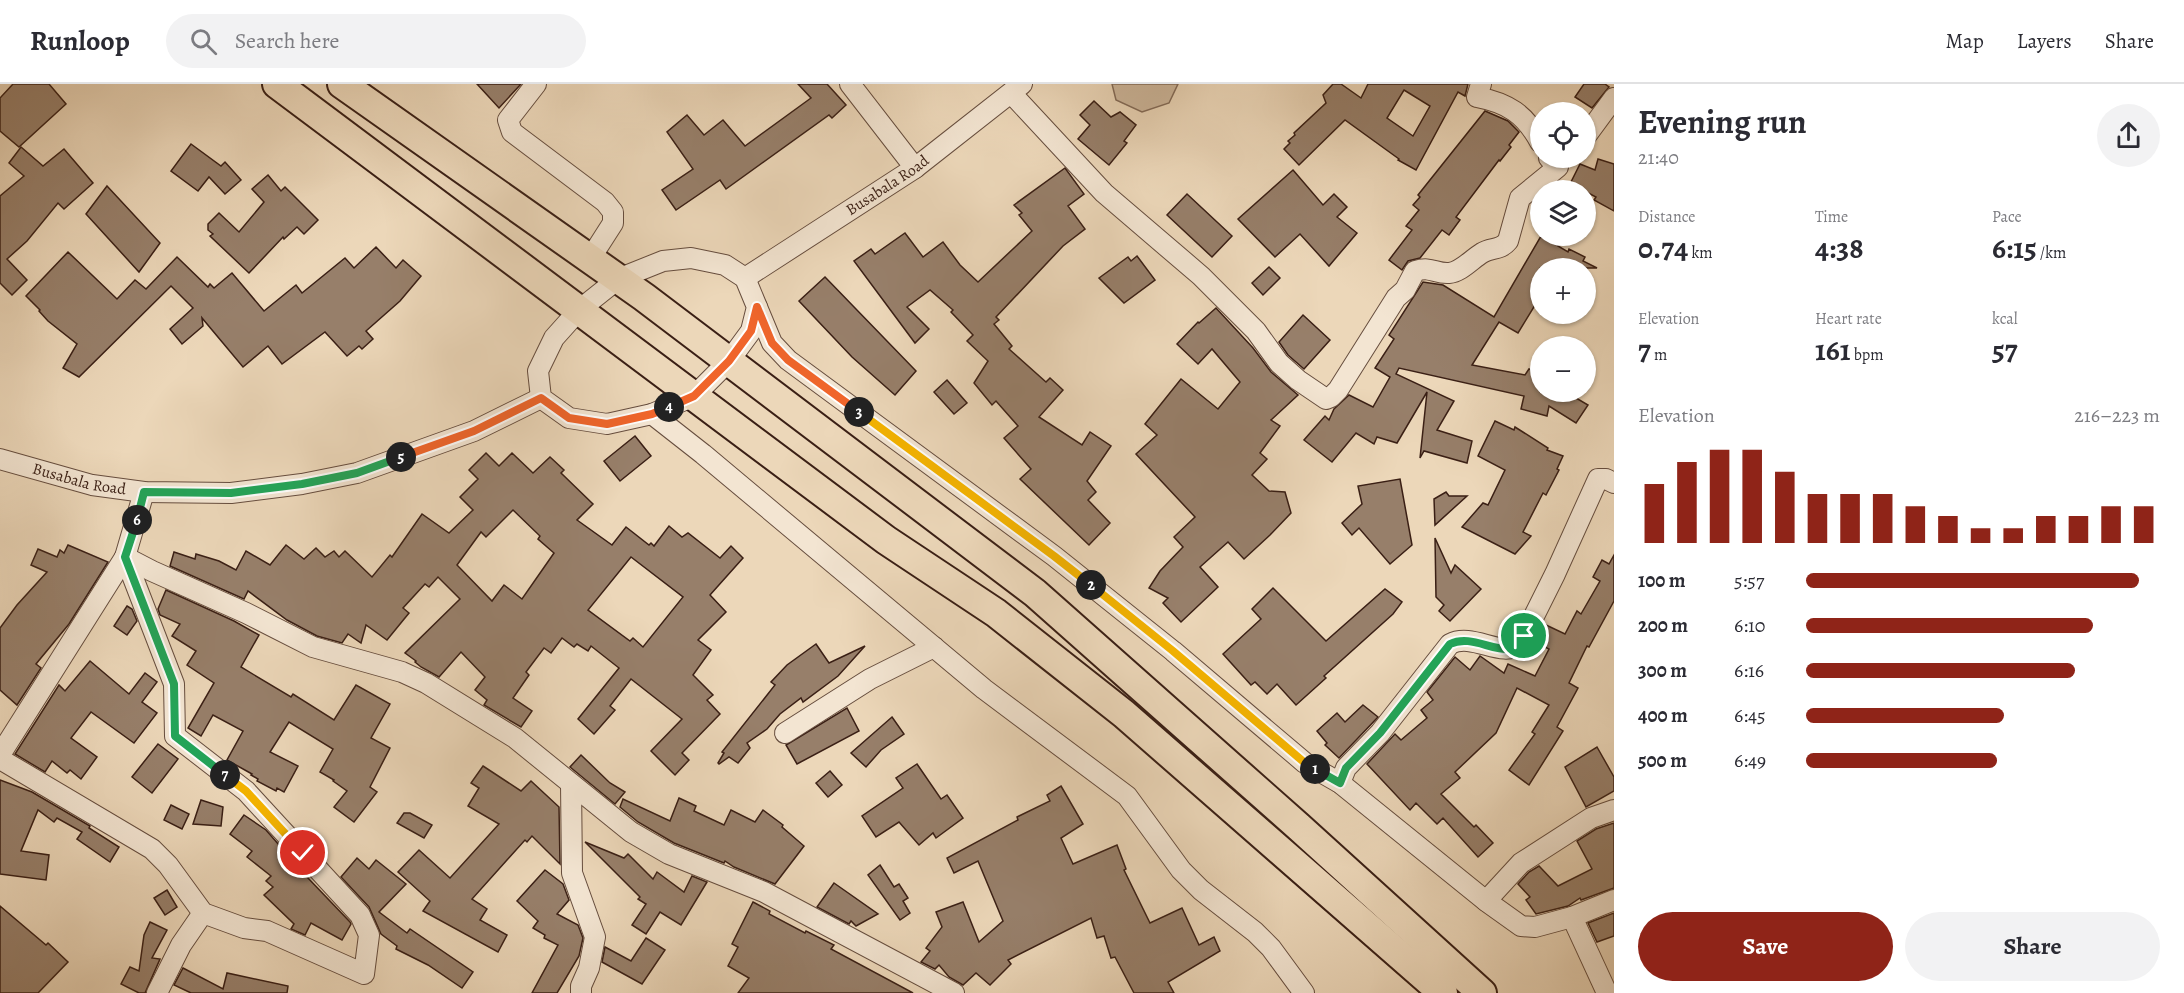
<!DOCTYPE html>
<html lang="en">
<head>
<meta charset="utf-8">
<style>
	:root { --surface:#fff; --page:#f2f2f3; --text:#2b2b33; --muted:#7c7c81; --line:#e1e1e2; --accent:#8f2418 }
	body { margin:0; font-family:Alegreya,serif; background:var(--page); color:var(--text); height:100vh; display:flex; flex-direction:column; font-size:22px; white-space:nowrap }
	* { box-sizing:border-box; margin:0 }
	p { font-size:20px; color:var(--muted) }
	.icon { flex:none; width:33px; height:33px; fill:none; stroke:currentColor; stroke-width:2; stroke-linecap:round; stroke-linejoin:round }
	.map { position:relative; flex:1; overflow:hidden }
	.sheet { display:flex; flex-direction:column; background:var(--surface); width:570px }
	.sheet>* { flex:none }
	.fabs { position:absolute; left:1530px; top:18px; display:grid; gap:12px }
	.fabs a { display:grid; place-items:center; width:66px; height:66px; border-radius:50%; background:var(--surface); box-shadow:0 2px 4px #0004; font-size:30px }
	.pin { position:absolute; display:grid; place-items:center; width:51px; height:51px; color:#fff; margin:-26px; border:3px solid #fff; border-radius:50%; box-shadow:0 2px 6px #0007 }
	.km { position:absolute; width:30px; height:30px; margin:-15px; border-radius:50%; background:#222; color:#fff; font-size:16px; line-height:30px; text-align:center }
	.round { display:grid; place-items:center; flex:none; width:63px; height:63px; border-radius:32px; background:var(--page) }
	.headline { display:flex; align-items:center; justify-content:space-between; height:102px; padding:0 24px }
	h1 { font-size:33px; font-weight:700; line-height:45px }
	.stats { display:grid; grid-template-columns:repeat(3,1fr); gap:9px; height:102px; padding:6px 24px }
	.stats div { display:grid; align-content:center }
	.stats b { font-size:30px; font-weight:700 }
	.stats small { font-size:16px; font-weight:400 }
	.stats p { font-size:16px }
	.chart { height:168px; padding:12px 24px }
	.chart p { display:flex; justify-content:space-between }
	.chart svg { width:100%; height:108px; margin-top:6px; stroke:var(--accent); stroke-width:6 }
	.action { display:flex; gap:12px; margin-top:auto; padding:12px 24px }
	.action a { flex:1; height:69px; border-radius:36px; background:var(--accent); color:#fff; font-size:24px; font-weight:700; line-height:69px; text-align:center }
	.action a+a { background:var(--page); color:var(--text) }
	ul { padding:0 24px; list-style:none; font-size:20px }
	li { display:grid; grid-template-columns:96px 72px 1fr; align-items:center; height:45px }
	li i { height:15px; border-radius:8px; background:var(--accent) }
	header { display:flex; align-items:center; gap:36px; box-sizing:border-box; height:84px; padding:0 30px; background:var(--surface); border-bottom:2px solid var(--line) }
	header strong { font-size:28px }
	nav { display:flex; gap:33px; margin-inline-start:auto; font-size:21px }
	.search { width:420px; height:54px; background:var(--page); display:flex; align-items:center; gap:15px; box-sizing:border-box; padding:0 21px; border-radius:33px; color:var(--muted); font-size:22px }
	main { display:flex; flex:1; min-height:0 }
	.map>svg:first-child { display:block }
	.green { fill:#ceb89d; stroke:#846c59; stroke-width:1.5 }
	.building { fill:#977f6a; stroke:#3a1f15; stroke-width:1.5; fill-rule:evenodd }
	.lines { fill:none; stroke-linecap:round; stroke-linejoin:round }
	.minor-casing { stroke:#664d3e; stroke-width:22 }
	.highway-casing { stroke:#3a1f15; stroke-width:32 }
	.minor { stroke:#f3e5d2; stroke-width:20 }
	.highway { stroke:#ecd7b9; stroke-width:28 }
	.split-1-casing { stroke:#fff; stroke-width:12 }
	.split-2-casing { stroke:#fff; stroke-width:12 }
	.split-3-casing { stroke:#fff; stroke-width:12 }
	.split-4-casing { stroke:#fff; stroke-width:12 }
	.split-5-casing { stroke:#fff; stroke-width:12 }
	.split-6-casing { stroke:#fff; stroke-width:12 }
	.split-7-casing { stroke:#fff; stroke-width:12 }
	.split-8-casing { stroke:#fff; stroke-width:12 }
	.split-1 { stroke:#22a559; stroke-width:8 }
	.split-2 { stroke:#f5b400; stroke-width:8 }
	.split-3 { stroke:#f5b400; stroke-width:8 }
	.split-4 { stroke:#f0652b; stroke-width:8 }
	.split-5 { stroke:#f0652b; stroke-width:8 }
	.split-6 { stroke:#22a559; stroke-width:8 }
	.split-7 { stroke:#22a559; stroke-width:8 }
	.split-8 { stroke:#f5b400; stroke-width:8 }
	.labels { text-anchor:middle; dominant-baseline:central; stroke-width:4.5; stroke-linejoin:round; paint-order:stroke }
	.street-label { font-size:16px; fill:#3a1f15; stroke:#f3e5d2 }
</style>
</head>
<body>
<header>
<strong>Runloop</strong>
<div class="search"><svg class="icon" aria-label="search" viewBox="0 0 24 24"><circle cx="10" cy="10" r="6"/><path d="M15 15l6 6"/></svg>Search here</div>
<nav><a>Map</a><a>Layers</a><a>Share</a></nav>
</header>
<main>
<div class="map">
<svg width="1614" height="909" viewBox="0 0 1614 909">
	<rect width="100%" height="100%" fill="#ecd7b9"/>
	<filter id="stains"><feTurbulence type="fractalNoise" baseFrequency=".00333" numOctaves="4"/><feColorMatrix values="0 0 0 0 .2 0 0 0 0 .09 0 0 0 0 .02 0 0 0 .5 -.17"/></filter>
	<radialGradient id="worn" r=".72"><stop offset=".6" stop-color="#630" stop-opacity="0"/><stop offset="1" stop-color="#630" stop-opacity=".3"/></radialGradient>
	<path class="green" d="M1112,0H1178L1169,19L1142,28L1116,16Z"/>
	<g class="building">
		<path d="M13,0H49L66,20L19,63L0,47V14Z"/>
		<path d="M477,0H521L499,24Z"/>
		<path d="M798,0H827L846,21L832,34L829,31L726,105L720,96L676,126L662,106L693,85L667,48L687,31L704,51L723,36L745,62L811,14Z"/>
		<path d="M1333,0H1341L1361,14L1368,0H1468L1465,12L1458,8L1416,86L1398,76L1399,75L1345,36L1299,81L1284,65L1290,59L1288,57L1295,51L1294,49L1326,19L1323,11ZM1404,6L1430,22L1413,52L1387,34Z"/>
		<path d="M1584,0H1605L1609,3L1592,24L1575,13Z"/>
		<path d="M1094,17L1111,33L1120,28L1136,41L1124,57L1127,59L1109,81L1078,55L1090,41L1080,31Z"/>
		<path d="M1485,27L1508,37L1519,48L1509,61L1511,63L1500,77L1499,76L1456,133L1460,136L1449,151L1442,146L1420,174L1408,177L1402,186L1389,176L1412,146L1406,142L1419,126L1413,121L1420,113L1418,111Z"/>
		<path d="M191,60L221,82L225,78L241,96L225,110L209,93L198,107L171,87Z"/>
		<path d="M21,63L43,82L64,65L93,99L64,125L58,119L27,157L7,175L27,196L12,211L0,199V112L24,92L9,79Z"/>
		<path d="M1598,75L1614,80V127L1594,116L1596,113L1573,101L1574,100L1571,98L1580,80L1595,86Z"/>
		<path d="M1065,84L1084,110L1068,122L1085,145L1063,162L996,233L999,236L994,240L1012,262L1009,265L1046,298L1050,294L1063,306L1039,333L1082,361L1090,348L1111,362L1087,397L1096,408L1088,416L1110,439L1089,461L1020,395L1031,385L1004,354L1018,342L996,317L992,321L974,299L988,277L967,257L973,251L951,228L953,226L930,206L907,223L929,245L915,259L854,177L871,165L875,170L905,149L923,173L943,158L960,181L978,198L1032,147L1019,131L1022,129L1014,121Z"/>
		<path d="M1293,86L1323,121L1334,110L1347,123L1337,133L1357,149L1329,182L1300,150L1275,173L1238,135Z"/>
		<path d="M268,91L281,107L285,103L318,136L304,150L297,143L284,155L283,153L249,189L210,152L213,150L208,146V140L219,129L239,148L264,118L252,105Z"/>
		<path d="M107,102L160,159L139,188L86,130Z"/>
		<path d="M1187,110L1232,152L1212,173L1167,131Z"/>
		<path d="M1541,152L1568,168L1569,165L1585,173L1583,177L1597,184H1540V213L1518,249L1499,238L1472,281L1525,291L1529,285L1532,286L1536,271H1540V308H1566L1588,321L1576,339L1549,322L1547,332L1521,325L1524,312L1399,284L1396,290L1454,317L1437,346L1472,357L1467,379L1424,367L1420,374L1427,308L1397,359L1377,353L1374,360L1356,349L1332,378L1304,356L1325,332L1329,336L1334,325L1349,311L1373,323L1390,293L1375,284L1394,255L1389,251L1423,198L1443,201L1494,233Z"/>
		<path d="M376,163L396,184L403,176L421,192L400,217L366,247L373,255L362,265L359,262L347,272L325,248L282,280L268,262L243,283L202,234L203,242L182,260L170,245L193,224L171,202L79,293L63,284L77,260L48,237L39,227L40,226L26,212L68,168L117,215L135,196L146,205L177,173L208,203L210,200L214,204L232,189L264,227L296,201L302,209L345,174L354,184Z"/>
		<path d="M1137,172L1155,196L1124,219L1099,194L1128,173L1131,177Z"/>
		<path d="M1269,183L1280,194L1263,211L1252,199Z"/>
		<path d="M825,193L916,287L895,311L852,273L799,217Z"/>
		<path d="M1216,224L1253,264L1271,288L1298,311L1271,336L1280,342L1260,369L1267,375L1252,391L1269,407L1285,408L1291,429L1270,451L1244,475L1228,458L1200,483L1218,503L1181,538L1163,519L1168,514L1149,504L1160,487L1183,463L1174,453L1195,433L1136,370L1157,351L1145,340L1181,295L1218,325L1240,298L1212,265L1198,280L1177,260L1198,238L1199,239Z"/>
		<path d="M1303,231L1330,256L1304,285L1288,271L1279,258Z"/>
		<path d="M947,296L967,319L954,330L934,308Z"/>
		<path d="M1495,337L1514,346L1515,343L1548,364L1547,366L1563,372L1557,385L1559,386L1546,411L1543,409L1523,448L1531,452L1515,470L1462,443L1483,419L1488,421L1505,386L1478,372Z"/>
		<path d="M635,352L651,372L620,397L604,377Z"/>
		<path d="M486,369L499,382L512,369L533,389L550,373L564,386L561,389L593,420L577,436L612,461L626,443L649,461L651,459L654,462L669,442L682,453L688,449L720,474L731,462L743,474L710,511L726,528L698,556L711,566L693,591L713,611L707,616L720,630L682,669L689,676L675,691L651,667L682,635L631,595L610,622L615,626L594,650L578,635L619,584L591,562L588,567L577,560L574,563L562,554L551,569L544,564L526,588L529,591L513,614L532,627L521,643L484,621L487,616L475,606L485,593L461,568L439,593L421,583L415,578L416,577L405,569L460,515L438,493L429,503L425,500L403,524L409,529L387,556L366,541L361,559L348,550L342,559L317,552L287,536L248,507L244,515L170,482L174,468L195,475L196,470L219,477L236,486L246,467L270,481L286,461L304,475L316,464L325,473L334,467L339,473L345,467L372,493L390,471L392,473L422,430L449,449L473,426L460,413L478,395L469,386ZM513,426L540,452L538,455L554,469L522,515L504,501L492,517L457,481L481,448L486,453ZM631,473L683,513L643,563L633,554L630,557L588,526Z"/>
		<path d="M1400,395L1412,461L1390,480L1359,444L1352,451L1342,439L1362,420L1358,402Z"/>
		<path d="M1446,408L1449,412H1467L1435,441L1434,415Z"/>
		<path d="M1435,454L1451,489L1455,481L1481,505L1450,537L1439,527L1444,521L1436,513Z"/>
		<path d="M68,461L108,478L69,540L36,580L41,584L17,621L0,606V544L17,521L47,488L31,481L38,465L57,473L60,466L64,469Z"/>
		<path d="M1614,471V517L1589,563L1587,562L1569,599L1578,604L1557,643L1563,647L1529,701L1509,686L1535,650L1532,648L1549,621L1517,604L1496,649L1455,688L1460,694L1441,710L1474,743L1476,741L1493,759L1478,773L1443,734L1437,740L1416,719L1410,726L1367,680L1395,650L1401,656L1427,634L1421,626L1433,616L1427,608L1455,573L1470,586L1480,572L1504,589L1508,580L1535,592L1549,565L1535,558L1544,540L1565,550L1577,527L1581,530L1600,497L1593,493L1602,476L1609,480Z"/>
		<path d="M1273,504L1326,557L1385,505L1402,518L1393,530L1324,592L1326,594L1296,621L1277,600L1267,610L1255,598L1251,601L1223,570L1261,535L1252,525Z"/>
		<path d="M166,506L234,537L259,551L241,583L291,613L293,610L334,636L356,601L390,620L371,654L390,664L370,703L377,708L354,738L334,723L347,707L333,697L334,696L320,688L333,665L289,638L270,668L298,682L284,708L277,704L276,707L257,697L258,695L251,691L252,690L227,676L243,647L213,631L201,652L188,644L214,599L187,581L196,567L172,552L180,540L160,531L158,525Z"/>
		<path d="M127,522L132,525L137,537L127,551L114,542Z"/>
		<path d="M816,560L829,579L865,562L838,592L803,618L801,614L780,630L767,645L747,659L750,664L738,679L729,673L719,680L718,679L724,669L722,668L775,601L771,598L787,581Z"/>
		<path d="M90,577L129,610L145,589L157,598L142,618L157,629L134,659L91,628L71,654L97,673L81,695L70,686L67,689L52,677L45,688L15,670L59,601L65,607Z"/>
		<path d="M1363,621L1378,633L1339,674L1325,661L1327,659L1317,647L1337,629L1345,638Z"/>
		<path d="M847,624L859,647L797,680L786,661Z"/>
		<path d="M892,633L904,650L881,666L866,683L851,669Z"/>
		<path d="M158,660L178,675L152,709L132,693Z"/>
		<path d="M1597,663L1614,693V707L1586,723L1565,683Z"/>
		<path d="M581,671L610,699L625,708L615,720L570,683Z"/>
		<path d="M917,680L941,715L947,711L963,734L936,754L933,749L919,761L899,738L876,753L862,732L903,704L896,694Z"/>
		<path d="M483,682L521,707L531,697L559,723L560,780L532,752L527,758L525,756L472,815L487,825L480,836L507,851L498,868L423,827L430,817L398,788L419,766L450,794L499,740L468,722L479,704L471,699Z"/>
		<path d="M830,687L842,701L828,713L816,699Z"/>
		<path d="M0,696L32,708L90,742L89,744L119,763L110,778L77,755L82,748L57,734L54,738L38,726L21,767L49,771L46,796L0,790Z"/>
		<path d="M1061,702L1083,740L1061,754L1073,780L1117,761L1126,785L1124,786L1150,839L1182,824L1199,861L1214,853L1220,867L1168,898L1174,909H1134L1115,873L1111,874L1104,852L1097,854L1091,834L1008,876L1011,880L990,901L976,889L963,901L949,893L939,881L935,885L921,878L930,867L926,864L942,843L936,828L963,818L979,858L1003,837L978,777L954,789L947,774L1018,736L1017,733L1050,717L1047,711Z"/>
		<path d="M679,714L696,722L694,727L724,741L731,726L755,738L763,726L783,741L782,743L804,762L775,800L734,783L725,777L724,779L674,759L638,738L620,723L623,715L670,737Z"/>
		<path d="M201,716L223,723L221,742L193,740Z"/>
		<path d="M171,721L189,730L182,745L164,736Z"/>
		<path d="M404,729H410L432,741L424,754L397,739Z"/>
		<path d="M244,731L266,746L286,769L285,770L350,838L351,840L342,856L311,839L305,851L291,845L294,840L264,811L273,803L266,797L271,792L247,773L252,767L230,750Z"/>
		<path d="M1614,739V804L1581,816L1580,814L1568,822L1536,830L1526,816L1530,813L1518,800L1529,788L1539,782L1558,802L1592,785L1577,757L1596,745Z"/>
		<path d="M585,758L624,774L628,770L653,795L657,788L684,808L692,792L707,798L681,841L660,828L646,850L632,841L646,820L638,815L640,813Z"/>
		<path d="M357,774L369,785L376,776L406,800L379,828L407,849L410,845L473,888L462,904L428,881L396,865L397,862L381,850L369,823L341,793Z"/>
		<path d="M880,781L894,803L899,800L908,814L903,817L910,829L900,836L868,791Z"/>
		<path d="M545,786L563,800L569,816L557,830L578,841L583,854L579,872L557,909H532L558,861L544,854L545,851L533,844L538,837L517,817Z"/>
		<path d="M834,799L878,830L856,842L851,837L849,840L817,823Z"/>
		<path d="M167,806L177,823L165,831L154,814Z"/>
		<path d="M753,818L770,827L769,830L805,849L806,847L834,861L831,865L913,909H738L749,894L728,882L738,863L732,860Z"/>
		<path d="M0,822L46,861L48,859L68,878L38,909H0Z"/>
		<path d="M1614,829V852L1597,858L1588,839Z"/>
		<path d="M150,838L167,846L152,874L160,875L145,909H139L121,900L130,883L139,887L144,851Z"/>
		<path d="M646,854L665,866L642,900L602,878L605,863L631,877Z"/>
		<path d="M183,884L223,905L227,889L288,902L287,909H191L174,901Z"/>
	</g>
	<g class="lines">
		<g class="minor-casing">
			<g id="minor">
				<path d="M536,0L508,36L512,48L605,118L613,128V139L590,175"/>
				<path d="M850,0L915,84"/>
				<path d="M1481,0L1477,13C1508,19 1525,30 1540,58"/>
				<path d="M1012,10L1104,109L1201,192L1256,247L1279,279L1298,296L1326,315L1331,313L1338,306L1396,214L1405,206L1415,187C1432,182 1435,190 1449,189C1461,188 1472,175 1482,169C1491,163 1500,167 1508,157L1520,114L1558,83L1549,74"/>
				<path d="M1586,52L1614,14"/>
				<path d="M691,174L725,181L745,194L757,223L751,247L729,277L694,312L652,330L607,340L569,334L541,314L538,287L554,254L579,226L618,195L663,177Z"/>
				<path id="s1" d="M745,194L915,84L1022,0"/>
				<path d="M757,223L772,259L788,276L1054,472L1173,567L1305,679L1340,699L1486,817L1521,842L1535,843L1572,833L1614,816"/>
				<path d="M652,330L703,370L984,605L1127,712L1181,786L1201,806L1255,848L1271,864L1304,909"/>
				<path id="s2" d="M0,375L92,401L144,408L231,409L302,400L357,389L474,347L541,314"/>
				<path d="M144,408L125,473L152,487L246,529L313,563L402,588L426,599L515,654L631,748L669,770L764,808L954,909"/>
				<path d="M785,649L870,595L934,563"/>
				<path d="M0,671L125,473"/>
				<path d="M0,675L152,765L168,781L203,829L244,844L267,847L364,890L369,851L360,831L246,707L175,652L174,600L125,473"/>
				<path d="M1340,699L1346,684L1380,649L1450,560C1473,548 1502,575 1520,560L1555,490L1598,395H1606L1614,399"/>
				<path d="M571,700L572,789L595,853L589,884L581,902V909"/>
				<path d="M1486,817L1521,779L1591,734L1614,726"/>
				<path d="M1572,833L1607,909"/>
				<path d="M157,909L181,861L203,829"/>
			</g>
		</g>
		<g class="highway-casing">
			<g id="highway">
				<path d="M277,0L886,456L996,529L1124,630L1443,909"/>
				<path d="M342,0L644,213L1035,509L1299,743L1482,909"/>
			</g>
		</g>
		<use href="#minor" class="minor"/>
		<use href="#highway" class="highway"/>
	</g>
	<g class="lines">
		<g class="split-1-casing">
			<path id="split-1" d="M1315,685L1340,699L1346,684L1380,649L1450,560C1471,550 1492,568 1514,565L1524,552"/>
		</g>
		<g class="split-2-casing">
			<path id="split-2" d="M1091,501L1173,567L1305,679L1315,685"/>
		</g>
		<g class="split-3-casing">
			<path id="split-3" d="M859,328L1054,472L1091,501"/>
		</g>
		<g class="split-4-casing">
			<path id="split-4" d="M669,323L694,312L729,277L751,247L757,223L772,259L788,276L859,328"/>
		</g>
		<g class="split-5-casing">
			<path id="split-5" d="M401,373L474,347L541,314L569,334L607,340L652,330L669,323"/>
		</g>
		<g class="split-6-casing">
			<path id="split-6" d="M137,436L144,408L231,409L302,400L357,389L401,373"/>
		</g>
		<g class="split-7-casing">
			<path id="split-7" d="M137,436L125,473L174,600L175,652L225,691"/>
		</g>
		<g class="split-8-casing">
			<path id="split-8" d="M225,691L246,707L303,769"/>
		</g>
		<use href="#split-1" class="split-1"/>
		<use href="#split-2" class="split-2"/>
		<use href="#split-3" class="split-3"/>
		<use href="#split-4" class="split-4"/>
		<use href="#split-5" class="split-5"/>
		<use href="#split-6" class="split-6"/>
		<use href="#split-7" class="split-7"/>
		<use href="#split-8" class="split-8"/>
	</g>
	<g class="labels">
		<g class="street-label">
			<text stroke="none"><textPath href="#s1" startOffset="170">Busabala Road</textPath></text>
			<text stroke="none"><textPath href="#s2" startOffset="82">Busabala Road</textPath></text>
		</g>
	</g>
	<rect width="100%" height="100%" filter="url(#stains)"/>
	<rect width="100%" height="100%" fill="url(#worn)"/>
</svg>
<div class="fabs">
<a><svg class="icon" aria-label="locate" viewBox="0 0 24 24"><circle cx="12" cy="12" r="6"/><path d="M12 2v4M12 18v4M2 12h4M18 12h4"/></svg></a>
<a><svg class="icon" aria-label="layers" viewBox="0 0 24 24"><path d="M12 4l9 5-9 5-9-5zM3 14l9 5 9-5"/></svg></a>
<a>+</a>
<a>−</a>
</div>
<div class="pin" style="left:1524px;top:552px;background:#1e9e55"><svg class="icon" aria-label="arrive" viewBox="0 0 24 24"><path d="M6 21V4h12l-3 4 3 4H6"/></svg></div>
<div class="pin" style="left:303px;top:769px;background:#d93025"><svg class="icon" aria-label="check" viewBox="0 0 24 24"><path d="M5 12l5 5 9-10"/></svg></div>
<b class="km" style="left:1315px;top:685px">1</b>
<b class="km" style="left:1091px;top:501px">2</b>
<b class="km" style="left:859px;top:328px">3</b>
<b class="km" style="left:669px;top:323px">4</b>
<b class="km" style="left:401px;top:373px">5</b>
<b class="km" style="left:137px;top:436px">6</b>
<b class="km" style="left:225px;top:691px">7</b>
</div>
<section class="sheet">
<div class="headline"><div><h1>Evening run</h1><p>21:40</p></div><a class="round"><svg class="icon" aria-label="share" viewBox="0 0 24 24"><path d="M12 15V3M7 8l5-5 5 5M5 13v7h14v-7"/></svg></a></div>
<div class="stats">
<div><p>Distance</p><b>0.74<small> km</small></b></div>
<div><p>Time</p><b>4:38</b></div>
<div><p>Pace</p><b>6:15<small> /km</small></b></div>
</div>
<div class="stats">
<div><p>Elevation</p><b>7<small> m</small></b></div>
<div><p>Heart rate</p><b>161<small> bpm</small></b></div>
<div><p>kcal</p><b>57</b></div>
</div>
<div class="chart"><p><span>Elevation</span>216–223 m</p>
<svg viewBox="0 0 160 44" preserveAspectRatio="none"><path d="M5 44V20M15 44V11M25 44V6M35 44V6M45 44V15M55 44V24M65 44V24M75 44V24M85 44V29M95 44V33M105 44V38M115 44V38M125 44V33M135 44V33M145 44V29M155 44V29"/></svg>
</div>
<ul>
<li><b>100 m</b>5:57<i style="width:94%"></i></li>
<li><b>200 m</b>6:10<i style="width:81%"></i></li>
<li><b>300 m</b>6:16<i style="width:76%"></i></li>
<li><b>400 m</b>6:45<i style="width:56%"></i></li>
<li><b>500 m</b>6:49<i style="width:54%"></i></li>
</ul>
<div class="action"><a>Save</a><a>Share</a></div>
</section>
</main>
</body>
</html>
